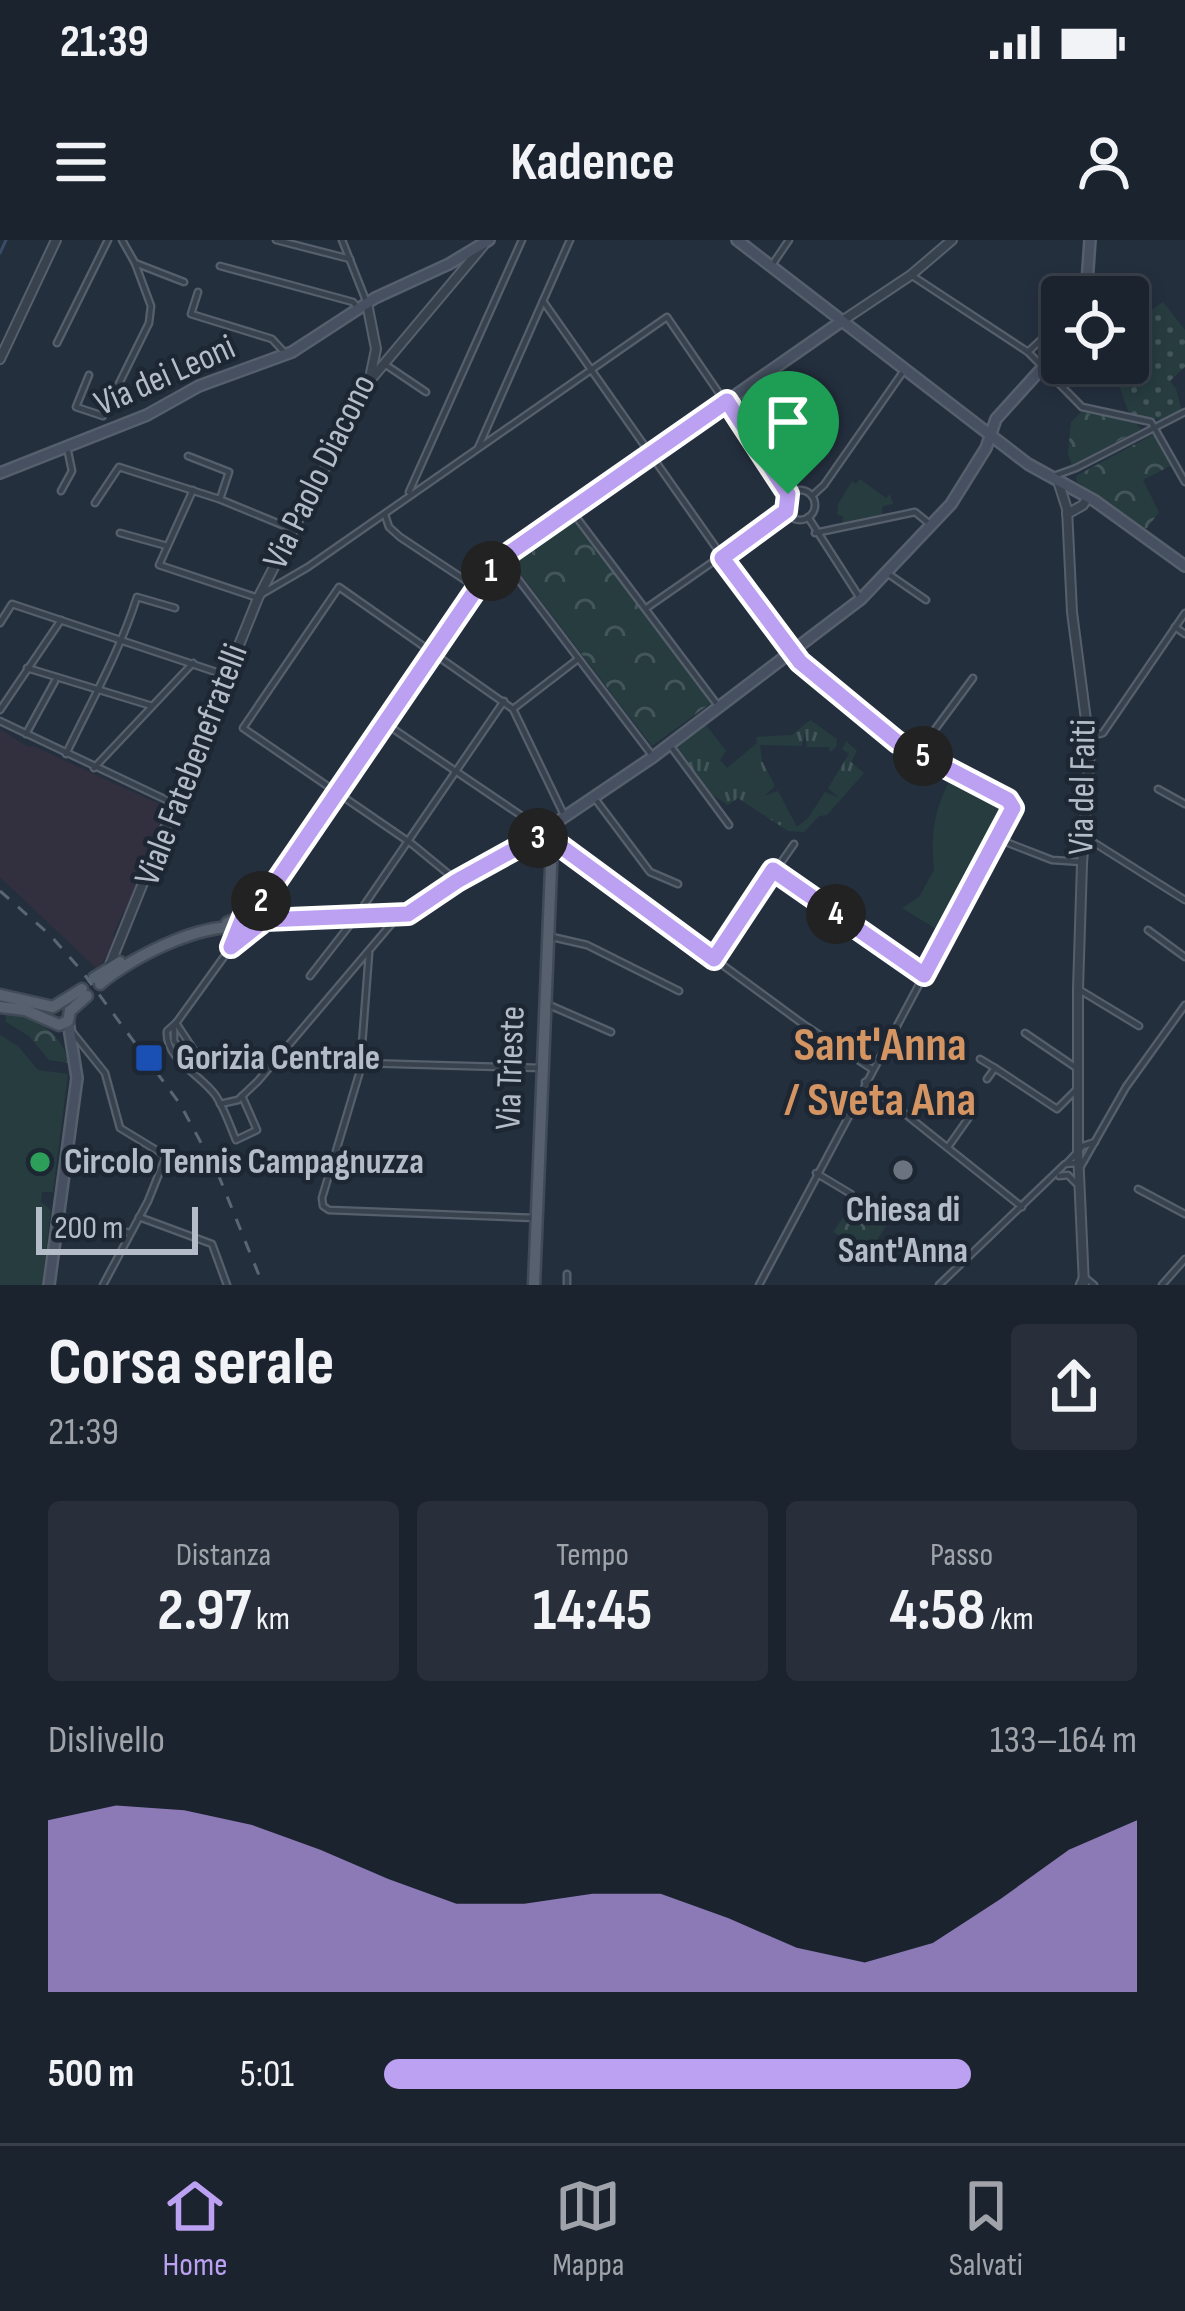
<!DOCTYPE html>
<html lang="it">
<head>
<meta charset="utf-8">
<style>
	:root { --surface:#1b232e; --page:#282f3a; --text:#f1f3f6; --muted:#a0a4aa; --line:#39404a; --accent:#bca0f2 }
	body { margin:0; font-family:"Sofia Sans Condensed",sans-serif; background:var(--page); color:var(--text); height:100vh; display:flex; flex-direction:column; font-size:45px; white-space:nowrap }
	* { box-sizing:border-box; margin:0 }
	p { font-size:39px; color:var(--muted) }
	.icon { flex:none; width:66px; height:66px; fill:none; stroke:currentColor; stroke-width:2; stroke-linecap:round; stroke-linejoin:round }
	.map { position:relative; height:1045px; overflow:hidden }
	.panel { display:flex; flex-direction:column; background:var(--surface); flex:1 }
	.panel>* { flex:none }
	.tools { position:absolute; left:1041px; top:36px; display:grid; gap:24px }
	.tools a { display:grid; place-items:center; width:108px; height:108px; border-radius:12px; background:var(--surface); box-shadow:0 6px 18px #0003,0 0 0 3px var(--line); font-size:60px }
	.scale { position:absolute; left:36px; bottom:30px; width:162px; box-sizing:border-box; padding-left:12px; border:6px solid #b4bcc9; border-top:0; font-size:33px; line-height:42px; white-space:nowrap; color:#b4bcc9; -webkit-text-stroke:9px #1d2633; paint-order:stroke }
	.pin { position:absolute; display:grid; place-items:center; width:102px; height:102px; color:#fff; margin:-123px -51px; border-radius:50% 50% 50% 0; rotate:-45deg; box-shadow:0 0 12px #0007 }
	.pin .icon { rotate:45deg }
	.km { position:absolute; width:60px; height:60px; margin:-30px; border-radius:50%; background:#222; color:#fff; font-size:33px; line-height:60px; text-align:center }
	.round { display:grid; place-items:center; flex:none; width:126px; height:126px; border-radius:12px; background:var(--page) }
	.headline { display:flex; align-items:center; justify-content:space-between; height:204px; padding:0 48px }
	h1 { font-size:66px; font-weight:700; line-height:90px }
	.figures { display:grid; grid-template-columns:repeat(3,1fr); gap:18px; height:204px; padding:12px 48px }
	.figures div { display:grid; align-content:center; border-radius:12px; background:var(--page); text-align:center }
	.figures b { font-size:60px; font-weight:700 }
	.figures small { font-size:33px; font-weight:400 }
	.figures p { font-size:33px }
	.chart { height:336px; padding:24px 48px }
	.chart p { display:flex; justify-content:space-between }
	.chart svg { width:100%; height:216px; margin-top:12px; fill:var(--accent); opacity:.7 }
	ul { padding:0 48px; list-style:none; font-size:39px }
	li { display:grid; grid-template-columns:192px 144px 1fr; align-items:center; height:90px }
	li i { height:30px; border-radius:15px; background:var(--accent) }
	.status { display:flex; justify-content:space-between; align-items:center; height:84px; padding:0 60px; background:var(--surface); direction:ltr }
	.status svg { height:33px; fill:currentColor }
	header { display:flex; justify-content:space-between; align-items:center; height:156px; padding:0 48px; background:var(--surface); font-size:54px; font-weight:700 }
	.tabs { display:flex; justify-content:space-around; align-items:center; height:168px; border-top:3px solid var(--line); background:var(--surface); font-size:33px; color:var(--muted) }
	.tabs a { display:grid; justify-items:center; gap:6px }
	.tabs .active { color:var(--accent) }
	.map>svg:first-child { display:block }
	.medical { fill:#32303f }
	.grass { fill:url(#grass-tufts) }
	.forest { fill:url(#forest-crowns) }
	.garden { fill:url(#garden-dots) }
	.pitch { fill:#263c3f }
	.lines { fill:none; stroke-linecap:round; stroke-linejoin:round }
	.stream { stroke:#394c67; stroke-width:3 }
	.minor-casing { stroke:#565f6c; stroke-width:9 }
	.tertiary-casing { stroke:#565f6c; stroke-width:12 }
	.secondary-casing { stroke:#565f6c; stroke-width:14 }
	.primary-casing { stroke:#414a57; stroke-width:15 }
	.minor { stroke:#38414e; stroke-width:4.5 }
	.tertiary { stroke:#38414e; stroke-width:8 }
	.secondary { stroke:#465061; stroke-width:9 }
	.primary { stroke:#56606e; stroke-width:10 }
	.rail { stroke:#5a6575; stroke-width:3; stroke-dasharray:12 12; stroke-linecap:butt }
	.route-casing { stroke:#fff; stroke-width:24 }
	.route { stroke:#bca0f2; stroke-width:15 }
	.transit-dot { fill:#1a4fb4; stroke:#1d2633; stroke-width:4.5 }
	.leisure-dot { fill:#2e9e5b; stroke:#1d2633; stroke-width:4.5 }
	.worship-dot { fill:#6b7280; stroke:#1d2633; stroke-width:4.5 }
	.labels { text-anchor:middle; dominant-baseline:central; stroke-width:9; stroke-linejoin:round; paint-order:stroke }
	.street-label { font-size:36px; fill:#b4bcc9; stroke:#1d2633 }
	.poi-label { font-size:36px; font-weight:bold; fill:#b4bcc9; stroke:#1d2633; text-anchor:start }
	.district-label { font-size:48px; font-weight:bold; fill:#d59563; stroke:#1d2633 }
</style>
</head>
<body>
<div class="status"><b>21:39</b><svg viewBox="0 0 49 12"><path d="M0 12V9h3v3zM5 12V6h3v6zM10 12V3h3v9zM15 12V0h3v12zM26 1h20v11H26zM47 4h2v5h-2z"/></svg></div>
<header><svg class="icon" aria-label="menu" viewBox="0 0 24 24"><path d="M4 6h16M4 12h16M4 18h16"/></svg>Kadence<svg class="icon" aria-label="person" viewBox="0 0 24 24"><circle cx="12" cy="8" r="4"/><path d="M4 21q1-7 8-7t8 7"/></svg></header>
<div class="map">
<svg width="1185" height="1045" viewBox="0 0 1185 1045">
	<defs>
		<pattern id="grass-tufts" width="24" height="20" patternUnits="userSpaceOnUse" patternTransform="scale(3)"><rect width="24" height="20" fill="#263c3f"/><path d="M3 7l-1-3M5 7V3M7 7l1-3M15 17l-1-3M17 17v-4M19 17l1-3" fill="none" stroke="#435659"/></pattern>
		<pattern id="forest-crowns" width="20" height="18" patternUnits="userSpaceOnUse" patternTransform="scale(3)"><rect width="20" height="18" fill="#263c3f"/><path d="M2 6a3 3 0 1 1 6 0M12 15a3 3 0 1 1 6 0" fill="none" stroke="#435659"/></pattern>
		<pattern id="garden-dots" width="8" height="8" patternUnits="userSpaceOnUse" patternTransform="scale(3)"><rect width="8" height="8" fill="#263c3f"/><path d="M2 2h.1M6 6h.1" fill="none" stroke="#435659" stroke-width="1.8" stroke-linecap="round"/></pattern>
	</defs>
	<rect width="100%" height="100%" fill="#242f3e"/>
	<path class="medical" d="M0,489L28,507L33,506L168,568L127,671L122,674L113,695L116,701L98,730L0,637Z"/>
	<path class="grass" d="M810,480L837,499L836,507L830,512L829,507H807L805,492L802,506L760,505L762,521L775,546L764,556L778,551L797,587L809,577L825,552L839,558L828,548L849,514L842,509L846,501L857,511L851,522L864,533L827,575L819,576L804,592L788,591L738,558L728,565L706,551L675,508L706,485L726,511L720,520L727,528L757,503L756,497L792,495Z"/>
	<g class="forest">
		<path d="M1081,172L1135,182L1141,189L1072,225L1068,213L1071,182Z"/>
		<path d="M1154,194L1172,225L1143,240L1159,272L1145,291L1077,242L1076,236Z"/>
		<path d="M575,281L711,463L652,506L513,324Z"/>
		<path d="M5,771C35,776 61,792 69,823L49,820L29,796L6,782Z"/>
		<path d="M856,959L889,982L874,1004L879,1009L875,1014L833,992Z"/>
	</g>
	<path class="garden" d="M1139,58L1151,70L1163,62L1185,90V127L1170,141L1176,149L1182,171L1161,180L1129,173L1119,145L1131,137L1121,123H1128V66Z"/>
	<g class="pitch">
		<path d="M860,239L886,258L890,254L893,264L883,266L881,277L842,285L843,276L837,275L838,264L852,241L856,244Z"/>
		<path d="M950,540L1004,570L1006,575L941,692L902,668L919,657L934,630C931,595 933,572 950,540Z"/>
		<path d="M0,795L18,806L38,830L68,834L53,952H42L41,962L51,970L42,1045H0Z"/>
	</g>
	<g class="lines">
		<path class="stream" d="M0,13L6,0"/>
		<g class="minor-casing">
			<g id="minor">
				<path d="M122,0L135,23L184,42"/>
				<path d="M276,0L350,19"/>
				<path d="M342,0L367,63"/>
				<path d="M772,25L789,0"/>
				<path d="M220,26L353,62L357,67"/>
				<path d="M911,35L1028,112L1082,167L1151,182L1185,242"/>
				<path d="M198,52L191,74L272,99L284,112"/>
				<path d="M543,61L790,413L897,502L1008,560L1013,568L759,1045"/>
				<path d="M57,103L108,0"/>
				<path d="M1028,112L1062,80"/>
				<path d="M386,125L426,152"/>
				<path d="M89,135L76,167L103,176L149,83L151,66L135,23"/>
				<path d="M478,208L570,0"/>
				<path d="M188,216L229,232L220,259"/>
				<path d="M1051,237L1076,228L1185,172"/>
				<path d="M193,250L159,325L258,358"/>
				<circle cx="800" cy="265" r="15"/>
				<path d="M61,251L72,231L67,207"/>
				<path d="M409,252L522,0"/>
				<path d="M812,256L824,245L905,129"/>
				<path d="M95,263L119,227L219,259L292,289"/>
				<path d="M571,270L719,467"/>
				<path d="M385,275L389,287L400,297L477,348"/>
				<path d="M808,277L860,358"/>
				<path d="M120,293L167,306"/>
				<path d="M815,293L915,272L931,285"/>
				<path d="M502,318L651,514"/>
				<path d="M887,333L926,360"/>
				<path d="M260,355L308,327L667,77L788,254"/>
				<path d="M648,367L786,271"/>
				<path d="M0,383L12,364L225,435"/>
				<path d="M1175,387L1185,394"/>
				<path d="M27,428L152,466"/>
				<path d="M513,469L578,419"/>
				<path d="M0,470L61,380"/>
				<path d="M0,481L177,565"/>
				<path d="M386,484L541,589"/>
				<path d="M26,494L55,441"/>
				<path d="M1089,497L1103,493L1185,373"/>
				<path d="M672,508L729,585"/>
				<path d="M919,511L973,438"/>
				<path d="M66,514C91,462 120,411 137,357L175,368"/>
				<path d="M94,528L193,423"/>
				<path d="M1158,549L1185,564"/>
				<path d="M596,560L650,632L678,644"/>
				<path d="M1085,597L1185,660"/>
				<path d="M998,599L1052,620L1082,622"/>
				<path d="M555,602L803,784L872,829"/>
				<path d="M773,630L924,735"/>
				<path d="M457,641L412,604L243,488L339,347L513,469L565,577"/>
				<path d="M1148,690L1185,717"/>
				<path d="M552,697L587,705L679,751"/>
				<path d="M369,713L360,831L322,958L323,966L329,970L535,978"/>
				<path d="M714,719L794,604"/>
				<path d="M310,736L356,677L504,461"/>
				<path d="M1078,749L1139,786"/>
				<path d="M549,765L611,792"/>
				<path d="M176,783L167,791C165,820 202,835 216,856C225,870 230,886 236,900L257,890L242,856"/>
				<path d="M176,783L197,815L198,824"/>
				<path d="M73,793L105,833L120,888L166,916L148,961L103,1045"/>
				<path d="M1025,793L1075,827"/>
				<path d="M980,819L995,828"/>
				<path d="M361,823L541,828"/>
				<path d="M198,826H193L174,801V786L231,707L247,691"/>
				<path d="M987,839L995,828L1057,869L1075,851"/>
				<path d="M865,842L1022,967"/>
				<path d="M220,864L238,860L258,841L393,682"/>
				<path d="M948,907L972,873"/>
				<path d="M1067,923L1083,906L1095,902"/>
				<path d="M1081,926L1126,847L1185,765"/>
				<path d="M816,933L851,954"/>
				<path d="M1059,936L1068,935L1078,945"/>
				<path d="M1138,949L1185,974"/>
				<path d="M139,977L212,1004L227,1045"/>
				<path d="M95,985L130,993"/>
				<path d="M567,1034V1045"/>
				<path d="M939,1045L1065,924L1076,923L1078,927"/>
				<path d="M1079,1045L1083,1036L1094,1045"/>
				<path d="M1162,1045L1185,1019"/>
			</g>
		</g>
		<g class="tertiary-casing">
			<g id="tertiary">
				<path d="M842,81L911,35L952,0"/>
				<path d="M0,119L56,0"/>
				<path d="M373,137L483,6"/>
				<path d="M1058,241L1067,269L1072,372L1090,511L1082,624L1078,749V912L1084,1045"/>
				<path d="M1067,274L1083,265L1088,257"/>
				<path d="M109,727L258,358L369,143L376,109L367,63"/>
			</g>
		</g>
		<g class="secondary-casing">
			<g id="secondary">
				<path d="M737,0L1028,224L1095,261L1185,326"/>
				<path d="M1086,57L1090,0"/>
				<path d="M0,233L147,175L199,146L292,112L375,58L449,24L489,0"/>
				<path d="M551,586L653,517L861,359L951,264L986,208L996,179L1062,106"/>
				<path d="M254,674L477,348L502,318L842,81"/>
				<path d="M49,1045L77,838L68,781"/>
			</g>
		</g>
		<g class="primary-casing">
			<g id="primary">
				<path d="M227,683L250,673L259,682"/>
				<path d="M94,738L120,722"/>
				<path d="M100,744C131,717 213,675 252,691C281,665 354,681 394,678C407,676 532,599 544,587L554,588L557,595L549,605L539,598L528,600"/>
				<path d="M0,755L53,767L82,749"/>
				<path d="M0,767L25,770L59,785L68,781L70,771"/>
				<path d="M70,771L87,756"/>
				<path d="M534,1045L552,604"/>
			</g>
		</g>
		<use href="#minor" class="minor"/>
		<use href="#tertiary" class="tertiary"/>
		<use href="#secondary" class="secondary"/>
		<use href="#primary" class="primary"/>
		<path class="rail" d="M0,651L50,695L81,730L180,864L218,934L263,1045"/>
	</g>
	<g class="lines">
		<g class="route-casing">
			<path id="route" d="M727,161L788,254L786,271L722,318L800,422L897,502L1008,560L1013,568L924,735L773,630L714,719L555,602L546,605L535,598L457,641L408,674L265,680L231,707L243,677L254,674L477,348L502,318Z"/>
		</g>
		<use href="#route" class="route"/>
	</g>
	<rect class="transit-dot" x="134" y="803" width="30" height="30" rx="6"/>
	<circle class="leisure-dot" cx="40" cy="922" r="12"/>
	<circle class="worship-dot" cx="903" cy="930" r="12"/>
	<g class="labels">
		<g class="street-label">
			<text transform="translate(165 136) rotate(-24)">Via dei Leoni</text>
			<text transform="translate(320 232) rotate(-64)">Via Paolo Diacono</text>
			<text transform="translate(192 525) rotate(-69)">Viale Fatebenefratelli</text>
			<text transform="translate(1083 547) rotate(-89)">Via del Faiti</text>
			<text transform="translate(511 828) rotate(-88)">Via Trieste</text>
		</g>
		<g class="poi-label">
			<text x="176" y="818">Gorizia Centrale</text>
			<text x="64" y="922">Circolo Tennis Campagnuzza</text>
			<text x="903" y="970" text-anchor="middle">Chiesa di<tspan x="903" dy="41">Sant'Anna</tspan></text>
		</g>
		<g class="district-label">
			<text x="880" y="805">Sant'Anna<tspan x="880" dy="55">/ Sveta Ana</tspan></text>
		</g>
	</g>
</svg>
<div class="tools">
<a><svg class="icon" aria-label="locate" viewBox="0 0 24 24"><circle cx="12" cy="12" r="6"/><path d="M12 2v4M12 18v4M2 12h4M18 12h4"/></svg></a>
</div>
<div class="scale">200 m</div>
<div class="pin" style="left:788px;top:254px;background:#1e9e55"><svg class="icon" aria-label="arrive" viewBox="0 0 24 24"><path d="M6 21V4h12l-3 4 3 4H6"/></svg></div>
<b class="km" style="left:491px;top:331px">1</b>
<b class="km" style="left:261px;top:661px">2</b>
<b class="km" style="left:538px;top:598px">3</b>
<b class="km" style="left:836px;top:674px">4</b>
<b class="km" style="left:923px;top:516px">5</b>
</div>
<section class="panel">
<div class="headline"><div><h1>Corsa serale</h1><p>21:39</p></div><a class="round"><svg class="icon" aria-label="share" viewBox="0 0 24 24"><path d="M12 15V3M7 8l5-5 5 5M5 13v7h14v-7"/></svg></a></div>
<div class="figures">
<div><p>Distanza</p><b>2.97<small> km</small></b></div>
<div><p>Tempo</p><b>14:45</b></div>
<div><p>Passo</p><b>4:58<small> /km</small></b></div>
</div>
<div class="chart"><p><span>Dislivello</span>133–164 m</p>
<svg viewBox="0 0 160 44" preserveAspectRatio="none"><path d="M0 44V9L10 6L20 7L30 10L40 15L50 21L60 26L70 26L80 24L90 24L100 29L110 35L120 38L130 34L140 25L150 15L160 9V44z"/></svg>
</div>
<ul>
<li><b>500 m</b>5:01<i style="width:78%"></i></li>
</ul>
</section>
<nav class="tabs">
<a class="active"><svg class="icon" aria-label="home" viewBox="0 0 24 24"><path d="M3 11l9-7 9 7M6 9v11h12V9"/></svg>Home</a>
<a><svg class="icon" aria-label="map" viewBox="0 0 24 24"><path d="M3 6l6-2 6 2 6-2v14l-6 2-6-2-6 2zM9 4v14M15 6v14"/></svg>Mappa</a>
<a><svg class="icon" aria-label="saved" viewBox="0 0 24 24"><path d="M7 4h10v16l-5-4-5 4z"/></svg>Salvati</a>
</nav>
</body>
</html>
